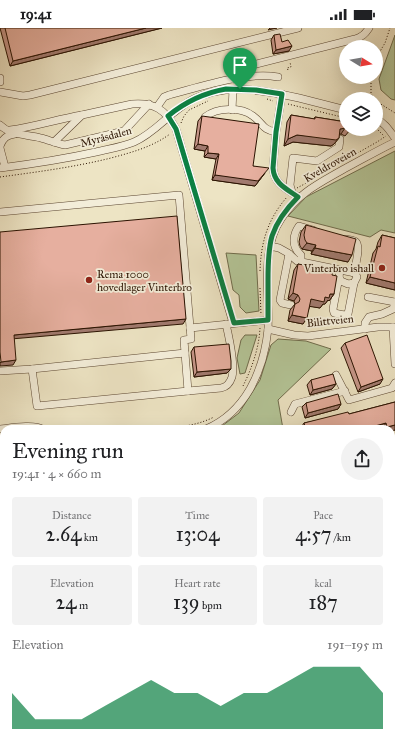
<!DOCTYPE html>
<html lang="en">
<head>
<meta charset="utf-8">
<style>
	:root { --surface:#fff; --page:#f2f2f2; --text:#202124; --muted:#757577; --accent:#0b8043 }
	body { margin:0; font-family:"IM FELL Great Primer",serif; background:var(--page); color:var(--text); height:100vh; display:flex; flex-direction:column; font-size:15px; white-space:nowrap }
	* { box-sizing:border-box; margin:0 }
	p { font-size:13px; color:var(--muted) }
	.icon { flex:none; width:22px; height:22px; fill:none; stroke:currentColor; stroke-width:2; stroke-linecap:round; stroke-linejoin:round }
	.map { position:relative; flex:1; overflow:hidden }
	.side { position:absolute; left:0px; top:397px; width:395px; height:324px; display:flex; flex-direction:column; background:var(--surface); border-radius:12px 12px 0 0; box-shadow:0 4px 16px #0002 }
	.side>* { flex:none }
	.needle { width:26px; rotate:101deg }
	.tools { position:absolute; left:339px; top:12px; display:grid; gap:8px }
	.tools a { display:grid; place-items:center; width:44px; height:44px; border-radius:50%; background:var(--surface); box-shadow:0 4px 16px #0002; font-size:20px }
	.pin { position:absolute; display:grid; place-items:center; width:34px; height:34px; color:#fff; margin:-41px -17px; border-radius:50% 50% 50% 0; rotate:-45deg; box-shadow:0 0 4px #0007 }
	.pin .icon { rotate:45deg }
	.round { display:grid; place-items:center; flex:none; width:42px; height:42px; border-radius:21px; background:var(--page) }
	.headline { display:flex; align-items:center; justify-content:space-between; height:68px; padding:0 12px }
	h1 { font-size:22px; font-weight:600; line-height:30px }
	.figures { display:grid; grid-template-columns:repeat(3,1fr); gap:6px; height:68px; padding:4px 12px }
	.figures div { display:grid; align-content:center; border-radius:4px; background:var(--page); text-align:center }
	.figures b { font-size:20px; font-weight:600 }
	.figures small { font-size:11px; font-weight:400 }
	.figures p { font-size:11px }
	.chart { height:112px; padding:8px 12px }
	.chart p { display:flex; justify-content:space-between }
	.chart svg { width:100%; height:72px; margin-top:4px; fill:var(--accent); opacity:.7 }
	.status { display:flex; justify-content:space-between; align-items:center; height:28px; padding:0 20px; background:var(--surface); direction:ltr }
	.status svg { height:11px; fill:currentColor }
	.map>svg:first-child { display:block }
	.green { fill:#b4c597; stroke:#6f6c4c }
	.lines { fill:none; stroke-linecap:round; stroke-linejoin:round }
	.stream { stroke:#6d7a6b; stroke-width:2 }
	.minor-casing { stroke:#5b4631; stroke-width:8 }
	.highway-casing { stroke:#2a1200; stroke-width:12 }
	.path { stroke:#2a1200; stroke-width:1; stroke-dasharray:1 2; stroke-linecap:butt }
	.minor { stroke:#f3edd9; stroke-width:7 }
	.highway { stroke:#ede4c4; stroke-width:10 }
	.wall { fill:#c69689; stroke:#2a1200 }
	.shaded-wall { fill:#a17a6f; stroke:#2a1200 }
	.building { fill:#e6af9f; stroke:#2a1200 }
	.route-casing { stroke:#fff; stroke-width:8 }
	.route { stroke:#0b8043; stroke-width:5 }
	.poi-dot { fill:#8f2418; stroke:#f3edd9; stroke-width:1.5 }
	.labels { text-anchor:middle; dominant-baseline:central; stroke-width:3.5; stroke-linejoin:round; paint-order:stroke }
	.street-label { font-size:11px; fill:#2a1200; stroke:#f3edd9 }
	.poi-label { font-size:11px; fill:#2a1200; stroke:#f3edd9; text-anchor:end }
</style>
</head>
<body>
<div class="status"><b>19:41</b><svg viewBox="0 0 49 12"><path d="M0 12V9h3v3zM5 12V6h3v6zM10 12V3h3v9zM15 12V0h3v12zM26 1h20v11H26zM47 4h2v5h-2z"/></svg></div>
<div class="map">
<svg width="395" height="721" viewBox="0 0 395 721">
	<rect width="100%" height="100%" fill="#ede4c4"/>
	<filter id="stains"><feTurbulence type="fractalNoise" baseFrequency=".005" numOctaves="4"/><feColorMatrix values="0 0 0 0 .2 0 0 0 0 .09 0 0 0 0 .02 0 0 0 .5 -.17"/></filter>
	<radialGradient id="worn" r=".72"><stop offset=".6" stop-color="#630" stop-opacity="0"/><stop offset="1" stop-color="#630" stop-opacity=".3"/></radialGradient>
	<g class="green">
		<path d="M395,7V72L391,71L381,62L379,51Z"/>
		<path d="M395,123V205L381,202L370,209L288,188L306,169Z"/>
		<path d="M226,225L256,227L259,283L246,285L240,279L239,267L233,262Z"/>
		<path d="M245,307H257L245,345L240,346L237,330L241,312Z"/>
		<path d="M278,311L306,313L331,321L278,372L283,401H218L239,385L260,352L271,317Z"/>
		<rect x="391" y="428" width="4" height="35"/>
		<path d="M0,431H4V454L0,456Z"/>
		<path d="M0,492H4V717H391V497H395V721H0Z"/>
	</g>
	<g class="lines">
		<g class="stream">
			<path d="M0,518L4,515"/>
			<path d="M391,538L395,537"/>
		</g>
		<g class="minor-casing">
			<g id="minor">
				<path d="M0,50V54"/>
				<path d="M233,51L238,43L241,40L355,11C362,9 365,6 369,0"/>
				<path d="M0,64L23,68L30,67L298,0"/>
				<path d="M282,66L276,104L273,140C274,156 287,161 298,169"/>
				<path d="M157,79L164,69L169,67C200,59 247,43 278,49"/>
				<path d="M232,82L233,61"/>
				<path d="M205,89C217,79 241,79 253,88C264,96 261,101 276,104"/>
				<path d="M376,91C385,95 389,102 395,110"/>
				<path d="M0,97C11,108 27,106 41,110C49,112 57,116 65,117L124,103L149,76"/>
				<path d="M10,102C34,99 58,91 82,87"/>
				<path d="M54,114L82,87L132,76C154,74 166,82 176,101L233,295"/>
				<path d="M0,118C3,110 7,107 15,106"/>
				<path d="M0,120L5,139"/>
				<path d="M0,140C32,136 64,131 96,124C108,121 122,119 134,114C155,105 169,85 190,73C224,54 263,62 299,70C315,74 330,78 346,82"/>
				<path d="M292,164L290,157L293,130L317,133L339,119L340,111"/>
				<path d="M0,184L179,167L191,311L184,312L185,325L32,341L0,343"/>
				<path d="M346,211C349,212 354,212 356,214C361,219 355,238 354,245"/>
				<path d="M270,218L279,220L288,225L297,233L355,245L357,249L354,255L348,256L341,253L339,249L340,242"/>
				<path d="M289,226L280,272L282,275L291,277"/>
				<path d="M301,234V227C292,219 292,208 299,198L313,202"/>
				<path d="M339,249L333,281L334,285L344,287L348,286L354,255"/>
				<path d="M368,269L395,274"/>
				<path d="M393,299L395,336"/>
				<path d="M190,300L268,292"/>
				<path d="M268,301L294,307L308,308L378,299H395"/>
				<path d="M365,301V295L369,289L382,286L393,281L395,274"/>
				<path d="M32,341L37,378L188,363L185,325"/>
				<path d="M336,347L349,372L392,360L395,355"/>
				<path d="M188,363L221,360C227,359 230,355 232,349C235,337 229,309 226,296"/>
				<path d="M291,384L295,376L345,363"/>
				<path d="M0,401C10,400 34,396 42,401"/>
				<path d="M206,401C225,393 239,380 250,361C260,343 266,322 268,301C270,266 260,222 281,191C298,165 318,156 344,141C361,132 378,122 395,114"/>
				<path d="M391,417H395"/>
				<path d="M0,423H4"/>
				<path d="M0,483L4,485"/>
			</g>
		</g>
		<g class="highway-casing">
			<g id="highway">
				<path d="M391,476L395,477"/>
				<path d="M0,477H4"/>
			</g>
		</g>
		<g class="path">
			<path d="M376,30L385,15L390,0"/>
			<path d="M288,42L287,40L291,39L290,34"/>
			<path d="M371,49V65L374,71"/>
			<path d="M267,71L273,73"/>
			<path d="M376,73L395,85"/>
			<path d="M288,76L346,90"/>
			<path d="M181,95L184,88L189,82L208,73"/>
			<path d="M376,100L384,108"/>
			<path d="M347,131L377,114L386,108"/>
			<path d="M0,149C37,144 75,139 111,130C133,124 152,119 170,106"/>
			<path d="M297,160L312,152"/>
			<path d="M260,243C261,213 268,191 287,169"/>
			<path d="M260,260L261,287"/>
			<path d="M243,358C252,340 259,320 260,300"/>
			<path d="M159,401C179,399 196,398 214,389"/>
		</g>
		<use href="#minor" class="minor"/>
		<use href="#highway" class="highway"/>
	</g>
	<g class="wall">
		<path d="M0,0H162L10,38Z"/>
		<path d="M274,7L282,14L289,23L273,26L271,12Z"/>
		<path d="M291,87L314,91L315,89L346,94V101H350V102L345,108L341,106H339V110L334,116L331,118L293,114L284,118L287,94Z"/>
		<path d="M202,88L253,138L265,145L255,158L212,152L216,131L204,129L205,123L194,121L198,93Z"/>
		<path d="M306,197L348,234L311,226L312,223L302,221L300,218L299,214L301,204Z"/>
		<path d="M382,207L395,210V262L366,255L373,225L376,221L378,214Z"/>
		<path d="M298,236L332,247L334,266L329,273L328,272L325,276H323L320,280L310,278L303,296L288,293L290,282L295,276L294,273L288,271L294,242Z"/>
		<path d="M345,315L380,356L358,364L341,320Z"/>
		<path d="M194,319L231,341L227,345L194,349L191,324Z"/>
		<path d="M311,352L336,356L332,361L310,367L307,357Z"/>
		<path d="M395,374V402L391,403V401H300L304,395L349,386Z"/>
		<path d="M306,375L341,376L338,381L305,390L302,379Z"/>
	</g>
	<g class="shaded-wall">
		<path d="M146,0H162L10,38L13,33Z"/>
		<path d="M270,0H277L268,2Z"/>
		<path d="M292,18L289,23L273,26L276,22Z"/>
		<path d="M345,100L341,106L335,107L340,101Z"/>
		<path d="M297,107L339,110L334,116L331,118L293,114L284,118L288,111Z"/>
		<path d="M198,116L208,118L205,123L194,121Z"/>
		<path d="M208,125L219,126L216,131L204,129Z"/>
		<path d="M265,145L255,158L212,152L215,147Z"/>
		<path d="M307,215L316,217L312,223L302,221Z"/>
		<path d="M315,220L352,227L348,234L311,226Z"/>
		<path d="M370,249L395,255V262L366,255Z"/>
		<path d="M293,265L298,267L294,273L288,271Z"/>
		<path d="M330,266H334L329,273L328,272L325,276H323L320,280L307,278L311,271L325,269Z"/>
		<path d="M292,287L307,290L303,296L288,293Z"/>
		<path d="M186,291L183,296L11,311L14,307Z"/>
		<path d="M16,332L13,337L0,338V335L1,334Z"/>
		<path d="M231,341L227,345L194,349L197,344Z"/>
		<path d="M383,351L380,356L358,364L361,359Z"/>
		<path d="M336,356L332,361L310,367L313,362Z"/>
		<path d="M341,376L338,381L305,390L308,385Z"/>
		<path d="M386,395L382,401H364Z"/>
		<path d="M395,397V402L391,403V401H386L387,399Z"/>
	</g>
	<g class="building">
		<path d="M5,0H146L13,33Z"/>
		<path d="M280,6L282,14L288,12L292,18L276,22L274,7Z"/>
		<path d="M291,87L315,91V89L346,94V100L340,101L339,110L336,112L297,107L288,111Z"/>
		<path d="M202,88L259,96L253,138L269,140L258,153L215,147L219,126L208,125V118L198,116Z"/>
		<path d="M177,188L186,291L14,307L16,332L1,334L0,324V204Z"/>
		<path d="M306,197L356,211L352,227L315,220L316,217L307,215L305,212L304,207Z"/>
		<path d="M382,207L395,210V255L370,249L378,218L380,219Z"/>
		<path d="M298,236L333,242L332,247L337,248L334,266H330L329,270L325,269L324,274L311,271L307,290L292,287L295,276L299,274L300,271L298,267L293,265Z"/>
		<path d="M367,307L383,351L361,359L345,315Z"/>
		<path d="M229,316L231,333V341L197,344L194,319Z"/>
		<path d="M333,346L336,356L313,362L311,352Z"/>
		<path d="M338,366L341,376L308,385L306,375Z"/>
		<path d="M395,374V397L387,399L386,395L364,401H353L352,400L348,401H306L304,395L348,384L349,386Z"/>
	</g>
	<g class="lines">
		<g class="route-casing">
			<path id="route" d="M226,61L256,62L282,66L276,104L273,140C274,156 287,161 298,169C287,180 277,193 272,208C268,222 268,237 268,252C268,265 268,279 268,292L234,295L176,101L168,88C185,74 203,65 226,61Z"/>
		</g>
		<use href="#route" class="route"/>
	</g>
	<g class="poi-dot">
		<circle cx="382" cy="240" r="4"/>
		<circle cx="89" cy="252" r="4"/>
	</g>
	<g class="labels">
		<g class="street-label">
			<text transform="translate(106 109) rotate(-15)">Myråsdalen</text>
			<text transform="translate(330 137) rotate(-30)">Kveldroveien</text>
			<text transform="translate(330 293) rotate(-6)">Bilittveien</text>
		</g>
		<g class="poi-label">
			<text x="374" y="240">Vinterbro ishall</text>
			<text x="97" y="246" text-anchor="start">Rema 1000<tspan x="97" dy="13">hovedlager Vinterbro</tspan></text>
		</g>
	</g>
	<rect width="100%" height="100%" filter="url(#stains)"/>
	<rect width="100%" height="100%" fill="url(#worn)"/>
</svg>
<div class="tools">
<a><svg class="needle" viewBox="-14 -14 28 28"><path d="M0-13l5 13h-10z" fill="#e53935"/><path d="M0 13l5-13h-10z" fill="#757577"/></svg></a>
<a><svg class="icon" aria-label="layers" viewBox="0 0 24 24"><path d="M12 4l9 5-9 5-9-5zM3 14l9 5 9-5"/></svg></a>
</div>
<div class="pin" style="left:240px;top:61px;background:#1e9e55"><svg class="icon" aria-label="arrive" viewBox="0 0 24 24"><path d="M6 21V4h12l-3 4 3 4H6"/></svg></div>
<section class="side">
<div class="headline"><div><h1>Evening run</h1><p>19:41 · 4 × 660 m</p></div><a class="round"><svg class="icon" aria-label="share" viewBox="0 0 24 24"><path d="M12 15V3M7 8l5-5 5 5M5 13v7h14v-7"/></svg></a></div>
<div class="figures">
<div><p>Distance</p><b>2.64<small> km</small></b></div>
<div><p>Time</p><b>13:04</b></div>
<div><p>Pace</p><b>4:57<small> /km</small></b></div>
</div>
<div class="figures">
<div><p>Elevation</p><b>24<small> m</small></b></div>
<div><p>Heart rate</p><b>139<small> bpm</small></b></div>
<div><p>kcal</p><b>187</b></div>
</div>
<div class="chart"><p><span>Elevation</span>191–195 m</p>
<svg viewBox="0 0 160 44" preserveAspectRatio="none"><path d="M0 44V22L10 38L20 38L30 38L40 30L50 22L60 14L70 22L80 22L90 30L100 22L110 22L120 14L130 6L140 6L150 6L160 22V44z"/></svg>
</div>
</section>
</div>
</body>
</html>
